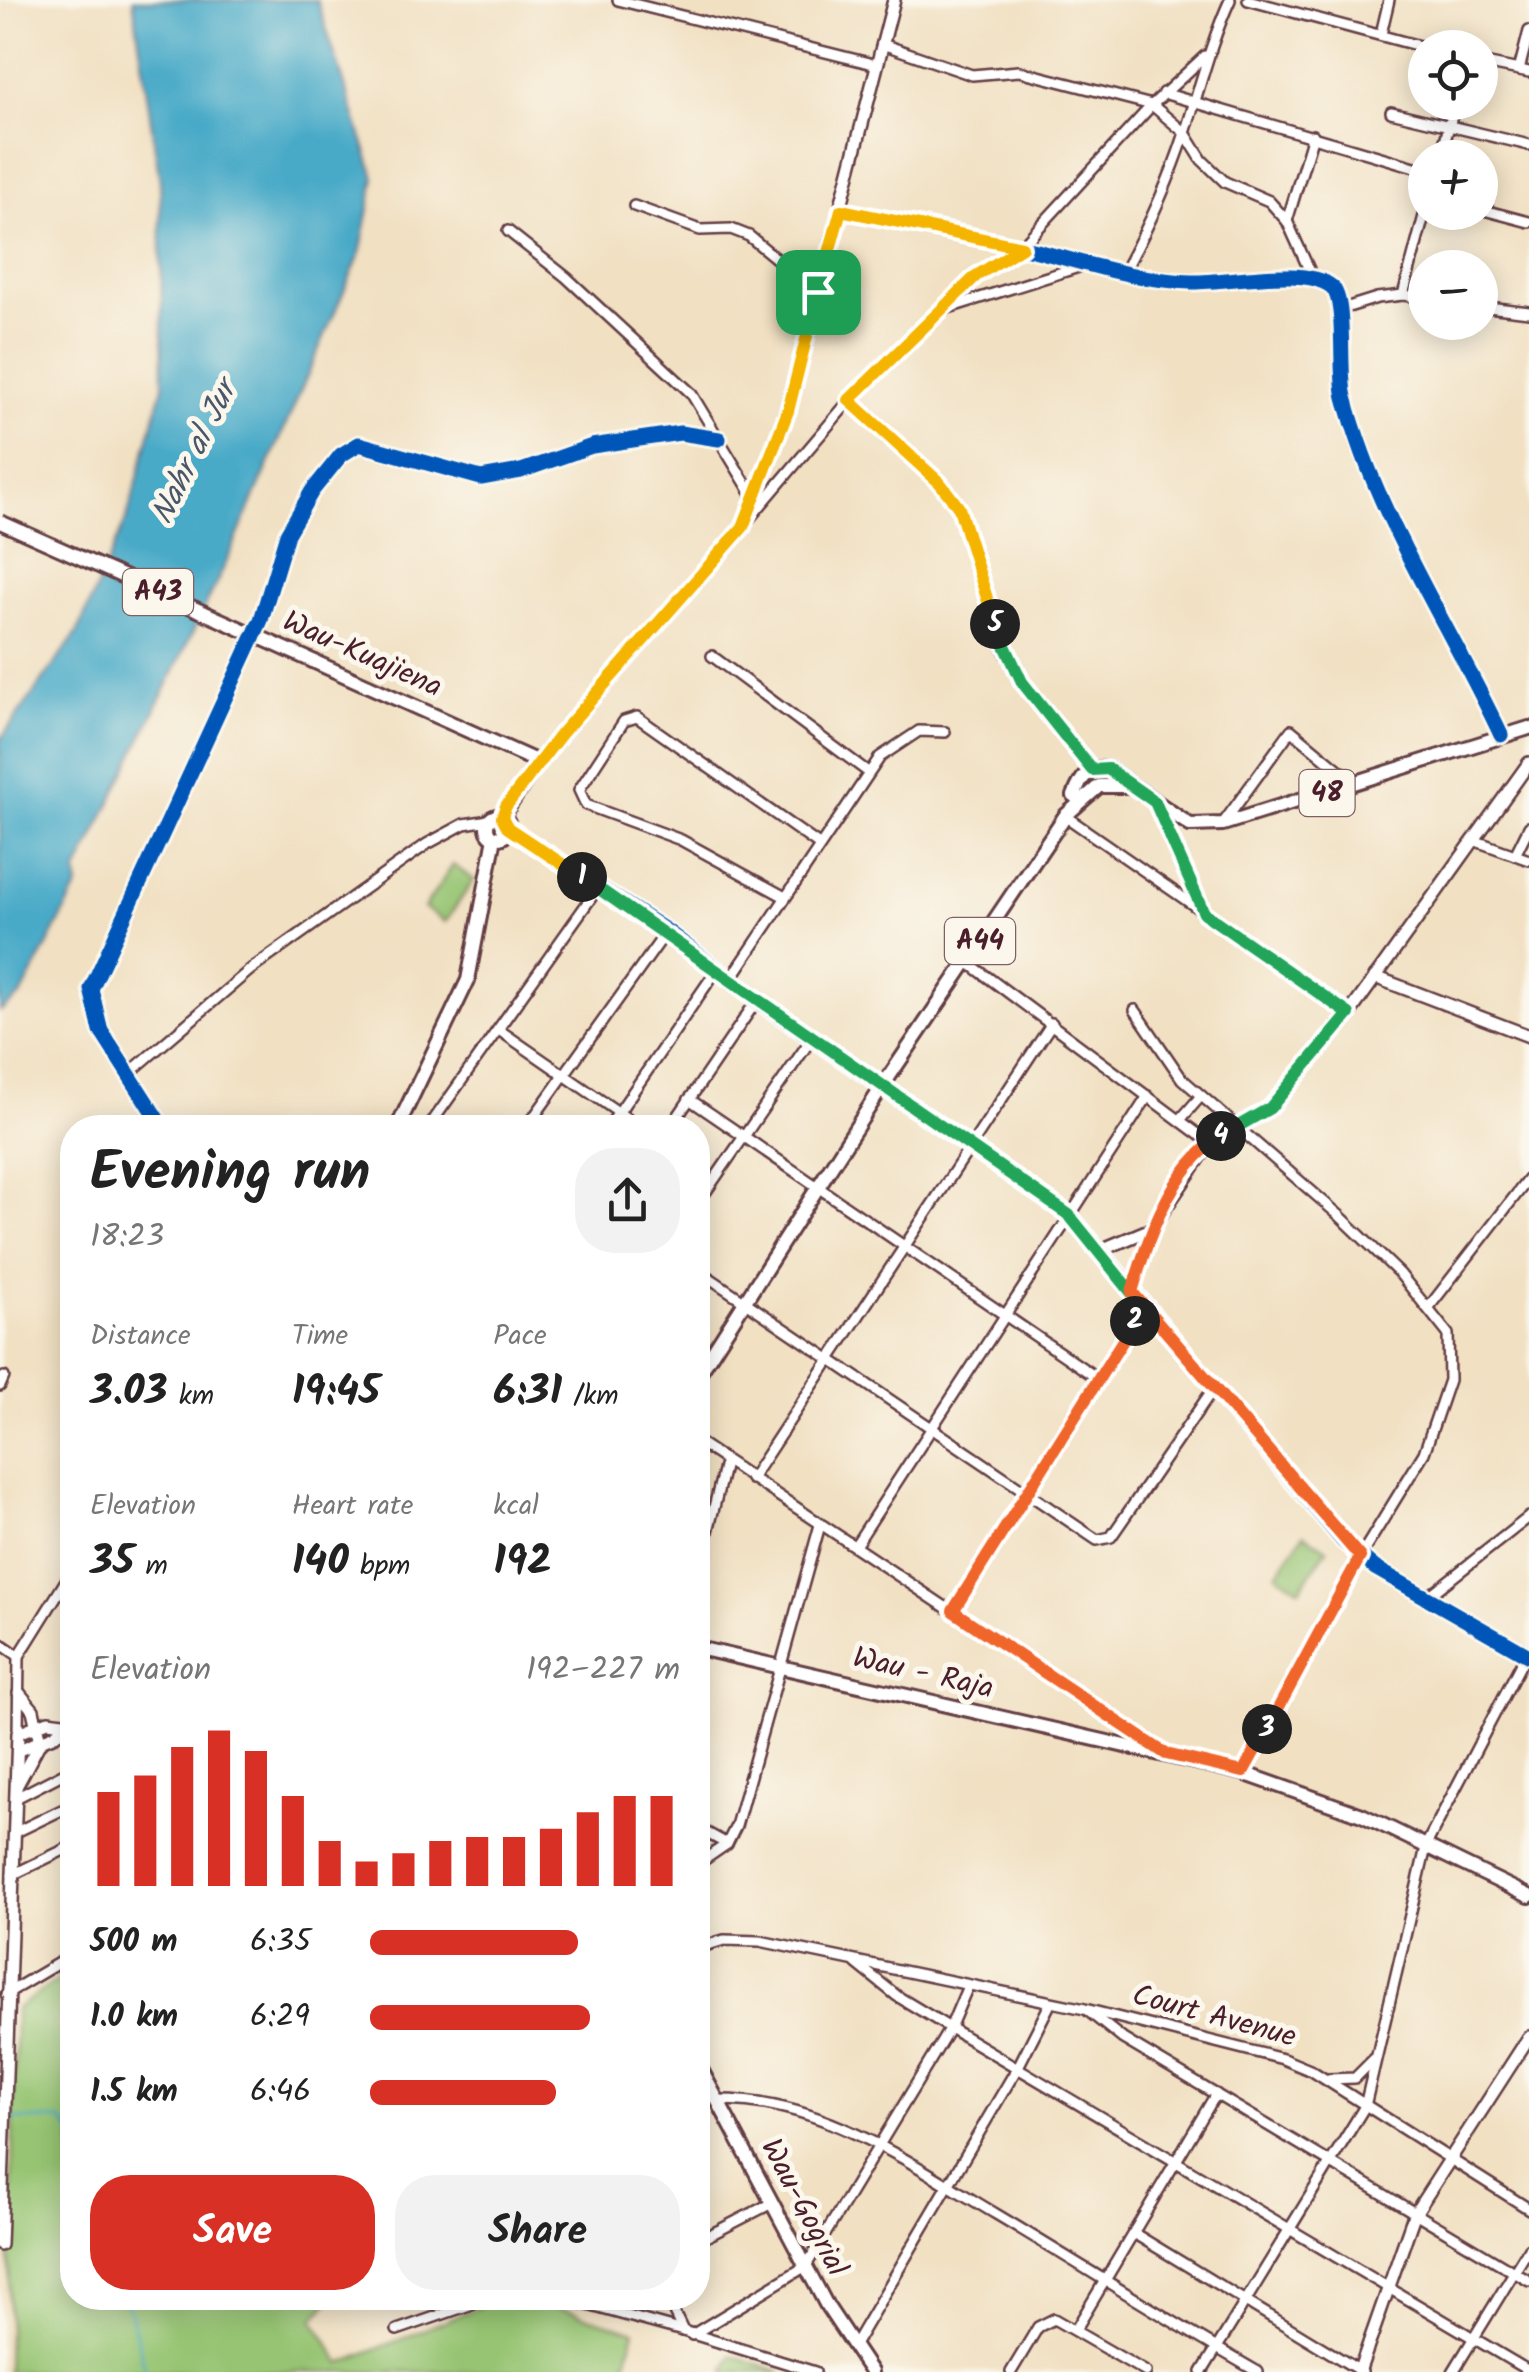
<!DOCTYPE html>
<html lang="en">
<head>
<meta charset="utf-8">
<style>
	:root { --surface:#fff; --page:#f2f2f2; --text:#222; --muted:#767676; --accent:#d93025 }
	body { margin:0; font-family:Kalam,sans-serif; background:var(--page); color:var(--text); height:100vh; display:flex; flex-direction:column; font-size:38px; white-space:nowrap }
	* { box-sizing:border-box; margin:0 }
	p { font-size:32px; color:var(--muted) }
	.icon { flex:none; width:55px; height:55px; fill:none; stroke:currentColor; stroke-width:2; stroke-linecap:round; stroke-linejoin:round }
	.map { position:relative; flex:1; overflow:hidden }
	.side { position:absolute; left:60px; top:1115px; width:650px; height:1195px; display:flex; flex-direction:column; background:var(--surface); border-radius:40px; box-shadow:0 5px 25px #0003 }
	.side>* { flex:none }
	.buttons { position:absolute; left:1408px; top:30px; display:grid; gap:20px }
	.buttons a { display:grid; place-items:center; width:90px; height:90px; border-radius:50%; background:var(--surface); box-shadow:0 5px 25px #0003; font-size:50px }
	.pin { position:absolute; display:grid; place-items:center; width:85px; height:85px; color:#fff; margin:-42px; border-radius:20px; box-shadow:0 5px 15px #0006 }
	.km { position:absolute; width:50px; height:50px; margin:-25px; border-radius:50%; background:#222; color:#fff; font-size:28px; line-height:50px; text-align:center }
	.round { display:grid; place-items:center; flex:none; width:105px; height:105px; border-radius:40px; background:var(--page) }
	.headline { display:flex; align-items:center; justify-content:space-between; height:170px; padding:0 30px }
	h1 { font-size:55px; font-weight:700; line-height:75px }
	.metrics { display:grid; grid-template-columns:repeat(3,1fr); gap:15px; height:170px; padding:10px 30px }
	.metrics div { display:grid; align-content:center }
	.metrics b { font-size:42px; font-weight:700 }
	.metrics small { font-size:28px; font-weight:400 }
	.metrics p { font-size:28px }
	.chart { height:280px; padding:20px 30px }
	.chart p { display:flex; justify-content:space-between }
	.chart svg { width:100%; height:180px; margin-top:10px; stroke:var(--accent); stroke-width:6 }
	.action { display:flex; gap:20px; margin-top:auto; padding:20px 30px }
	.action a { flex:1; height:115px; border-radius:40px; background:var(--accent); color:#fff; font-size:40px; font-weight:700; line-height:115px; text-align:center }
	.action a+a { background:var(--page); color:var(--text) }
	ul { padding:0 30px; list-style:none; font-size:32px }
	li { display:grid; grid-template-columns:160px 120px 1fr; align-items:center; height:75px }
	li i { height:25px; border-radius:12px; background:var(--accent) }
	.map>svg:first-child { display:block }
	.green { fill:#96c472; stroke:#70724e; stroke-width:2.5 }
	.water { fill:#49aac8; stroke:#4a647a; stroke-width:2.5 }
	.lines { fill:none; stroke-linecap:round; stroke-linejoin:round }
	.stream { stroke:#49aac8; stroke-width:2.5 }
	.street-casing { stroke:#633c42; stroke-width:14 }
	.secondary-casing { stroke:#633c42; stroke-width:16 }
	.primary-casing { stroke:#633c42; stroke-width:18 }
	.street { stroke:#fff; stroke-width:9 }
	.secondary { stroke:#fff; stroke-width:11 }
	.primary { stroke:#fff; stroke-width:12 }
	.primary-bridge-casing { stroke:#633c42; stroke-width:18; stroke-linecap:butt }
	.primary-bridge { stroke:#fff; stroke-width:12 }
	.cycleway-casing { stroke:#fbf7ec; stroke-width:21 }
	.cycleway { stroke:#0057b8; stroke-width:15 }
	.split-1-casing { stroke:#fff; stroke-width:20 }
	.split-2-casing { stroke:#fff; stroke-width:20 }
	.split-3-casing { stroke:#fff; stroke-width:20 }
	.split-4-casing { stroke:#fff; stroke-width:20 }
	.split-5-casing { stroke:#fff; stroke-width:20 }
	.split-6-casing { stroke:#fff; stroke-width:20 }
	.split-1 { stroke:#f5b400; stroke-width:12 }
	.split-2 { stroke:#22a559; stroke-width:12 }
	.split-3 { stroke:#f0652b; stroke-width:12 }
	.split-4 { stroke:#f0652b; stroke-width:12 }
	.split-5 { stroke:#22a559; stroke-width:12 }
	.split-6 { stroke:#f5b400; stroke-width:12 }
	.labels { text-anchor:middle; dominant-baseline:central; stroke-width:10; stroke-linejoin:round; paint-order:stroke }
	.shield { fill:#fbf7ec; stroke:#7f6065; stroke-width:2.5 }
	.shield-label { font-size:28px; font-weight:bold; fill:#4a1f2b }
	.street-label { font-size:30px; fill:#4a1f2b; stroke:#fbf7ec }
	.water-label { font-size:32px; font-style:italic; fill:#4a576a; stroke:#fbf7ec }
</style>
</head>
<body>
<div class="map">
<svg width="1529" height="2372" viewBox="0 0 1529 2372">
	<rect width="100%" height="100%" fill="#fbf7ec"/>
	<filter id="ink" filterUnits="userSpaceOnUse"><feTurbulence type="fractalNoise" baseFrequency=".01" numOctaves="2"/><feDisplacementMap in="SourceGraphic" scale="20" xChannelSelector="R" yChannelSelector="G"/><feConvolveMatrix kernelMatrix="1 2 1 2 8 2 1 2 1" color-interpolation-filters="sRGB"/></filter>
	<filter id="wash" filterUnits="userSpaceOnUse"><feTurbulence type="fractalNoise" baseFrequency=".0048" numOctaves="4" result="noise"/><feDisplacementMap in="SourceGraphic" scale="40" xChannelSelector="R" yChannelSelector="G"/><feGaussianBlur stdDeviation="2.25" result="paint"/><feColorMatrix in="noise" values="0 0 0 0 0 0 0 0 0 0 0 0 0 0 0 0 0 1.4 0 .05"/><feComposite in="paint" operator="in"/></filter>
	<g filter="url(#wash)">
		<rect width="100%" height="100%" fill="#f1e0c2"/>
		<g class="green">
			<path d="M453,865L474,880L445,922L424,908Z"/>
			<path d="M1304,1534L1327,1549L1300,1589L1277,1574Z"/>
			<path d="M72,1970V2298H331L314,2320L341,2364L500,2298C543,2298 592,2320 635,2331L623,2372H7L16,2009Z"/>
			<path d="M731,2355L782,2372H725Z"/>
		</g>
		<path class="water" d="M133,0H317L375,178L360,254L225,565L77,872L78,886L21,996L0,1011V740L77,633L127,518L163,386L160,182Z"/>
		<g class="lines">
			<g class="stream">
				<path d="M11,2119L62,2120L72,2134"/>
				<path d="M126,2298L146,2372"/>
			</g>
		</g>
	</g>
	<g filter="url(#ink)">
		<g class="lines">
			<g class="street-casing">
				<g id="street">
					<path d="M618,0L877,65"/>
					<path d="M1248,0L1427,48"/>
					<path d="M1381,34L1389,0"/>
					<path d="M882,44L972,75L1019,71L1152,105L1185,133L1202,160L1225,182L1269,201L1287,221L1312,276"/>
					<path d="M1480,62L1529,72"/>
					<path d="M1519,70L1529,31"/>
					<path d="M1163,93L1425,170"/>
					<path d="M1391,112L1529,145"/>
					<path d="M1440,158L1456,102"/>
					<path d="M634,206L700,230L731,229L749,236L817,292"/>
					<path d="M1480,209L1529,222"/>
					<path d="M1287,221L1313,135"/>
					<path d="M508,231L566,277L691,393L755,499"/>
					<path d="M1122,275C1147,230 1169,182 1185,133C1200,87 1210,44 1230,0"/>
					<path d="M1403,295L1425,298"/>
					<path d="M1480,306L1529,312"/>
					<path d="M1342,309L1377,298L1403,295L1425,212"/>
					<path d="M942,310L1085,265"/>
					<path d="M849,399L939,483L959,508L1005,652L1023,682L1091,769"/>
					<path d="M749,519L866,381L977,276L1021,247L1152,105L1205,56"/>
					<path d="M712,656L868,772"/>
					<path d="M1155,803L1204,913L1349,1014"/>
					<path d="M1065,816L1202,911"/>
					<path d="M1224,822L1291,730L1355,783"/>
					<path d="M1476,841L1529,860"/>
					<path d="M1515,855L1529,827"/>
					<path d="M785,897L681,840L586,805L579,790L624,721L637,717L819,845"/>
					<path d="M966,961L1210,1143"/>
					<path d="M731,979L880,757L919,731L945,732"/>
					<path d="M1135,1010L1182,1079L1340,1216L1400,1274L1448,1334L1449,1380L1424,1453L1360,1557L1243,1773"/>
					<path d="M499,1030L641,1128"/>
					<path d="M127,1075L250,970L427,844L464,824L489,820"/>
					<path d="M689,1099L1097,1378"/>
					<path d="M1180,1120L1201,1096"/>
					<path d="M163,1128L101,1031L91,989L261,620L287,534L312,491L341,455L359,444L481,478L521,471L592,446L680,433L719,439"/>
					<path d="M243,1128H258"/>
					<path d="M428,1128L598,888"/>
					<path d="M526,1128L667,931"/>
					<path d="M608,1128L718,968"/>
					<path d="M670,1128L757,1000"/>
					<path d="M698,1203L812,1038"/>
					<path d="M698,1270L1097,1540L1111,1537L1213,1389"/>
					<path d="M1429,1307L1529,1178"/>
					<path d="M0,1386L4,1377"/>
					<path d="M698,1442L1161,1751"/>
					<path d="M751,1479L1052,1023"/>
					<path d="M855,1546L1148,1096"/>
					<path d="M698,1572L725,1463"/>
					<path d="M1425,1599L1529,1517"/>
					<path d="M953,1611L1144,1307"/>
					<path d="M0,1643L19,1656"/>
					<path d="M63,1723L72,1740"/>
					<path d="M18,1733L19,1656L72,1571"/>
					<path d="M16,1798L72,1769"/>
					<path d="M698,1828L727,1844"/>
					<path d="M14,1833L72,1805"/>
					<path d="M698,1864L727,1844L736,1826L820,1525"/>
					<path d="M12,1875L72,1846"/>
					<path d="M698,1948L724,1940L760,1941L1085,2009L1283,2059L1312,2071L1529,2209"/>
					<path d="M856,1963L897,1996L950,2028L1529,2371"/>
					<path d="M6,1994L72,1955"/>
					<path d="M1088,2011L1123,2039L1529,2281"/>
					<path d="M1328,2079L1355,2078L1374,2059"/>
					<path d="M717,2100C822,2099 908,2162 996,2214C1083,2266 1169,2321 1258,2372"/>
					<path d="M1135,2234L1362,2372"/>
					<path d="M698,2241L772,2203"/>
					<path d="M562,2298L683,2331"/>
					<path d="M667,2298L683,2331L815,2372"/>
					<path d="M1076,2329L1216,2094"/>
					<path d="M397,2330L490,2298"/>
					<path d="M692,2335L806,2266L950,2028L968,1986"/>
					<path d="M853,2347L1019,2065L1050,2004"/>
					<path d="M1011,2372L1038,2327L1054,2319L1146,2372"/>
					<path d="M1202,2372L1365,2106L1427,1843L1526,1654"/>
					<path d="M1453,2372L1529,2248"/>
				</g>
			</g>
			<g class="secondary-casing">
				<g id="secondary">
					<path d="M841,210C901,222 961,233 1020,247C1078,260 1131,280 1191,282C1227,283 1306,265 1332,287C1347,301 1338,371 1345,397C1377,519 1448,622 1501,735"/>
					<path d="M538,762L743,527L788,411L894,0"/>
					<path d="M508,828L667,931L757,1000L1069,1215L1343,1541L1375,1568L1529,1656"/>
					<path d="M1375,977L1529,1036"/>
					<path d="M1101,1250L1151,1229L1210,1143L1271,1108L1349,1014L1529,763"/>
					<path d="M1132,1292L1151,1229"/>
					<path d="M19,1750L55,1735L72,1718"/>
					<path d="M17,1785L40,1742L33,1710L19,1693"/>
					<path d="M0,2245L18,1733L48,1721L63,1723"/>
					<path d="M1359,2372L1414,2215L1529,2037"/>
				</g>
			</g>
			<g class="primary-casing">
				<g id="primary">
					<path d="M315,662L538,762L502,817"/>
					<path d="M1080,798L1074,796C1081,778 1088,766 1108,769L1190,825L1223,824L1529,728"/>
					<circle cx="498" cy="827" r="11"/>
					<path d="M397,1128L468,980L495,837"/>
					<path d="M698,1375L882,1087L1065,816L1099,786H1132"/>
					<path d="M698,1648L1243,1773L1362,1815L1529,1896"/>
					<path d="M698,2064L827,2306L871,2372"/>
				</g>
			</g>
			<use href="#street" class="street"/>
			<use href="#secondary" class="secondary"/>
			<use href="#primary" class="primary"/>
			<g class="primary-bridge-casing">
				<path id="primary-bridge" d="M0,522L315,662"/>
			</g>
			<use href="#primary-bridge" class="primary-bridge"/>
			<g class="cycleway-casing">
				<g id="cycleway">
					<path d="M841,210C901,222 961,233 1020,247C1078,260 1131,280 1191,282C1227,283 1306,265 1332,287C1347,301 1338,371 1345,397C1377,519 1448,622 1501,735"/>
					<path d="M508,828L667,931L757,1000L1069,1215L1343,1541L1375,1568L1529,1656"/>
					<path d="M163,1128L101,1031L91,989L261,620L287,534L312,491L341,455L359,444L481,478L521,471L592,446L680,433L719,439"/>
				</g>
			</g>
			<use href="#cycleway" class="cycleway"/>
		</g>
	</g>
	<g class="lines" filter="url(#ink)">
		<g class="split-1-casing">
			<path id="split-1" d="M582,877L508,828L502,817L506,806L561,734L743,527L788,411L818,292"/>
		</g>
		<g class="split-2-casing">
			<path id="split-2" d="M582,877L1069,1215L1144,1308L1135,1321"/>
		</g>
		<g class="split-3-casing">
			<path id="split-3" d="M1135,1321L953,1611L1166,1754L1243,1772L1267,1729"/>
		</g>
		<g class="split-4-casing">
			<path id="split-4" d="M1221,1136C1170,1170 1148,1237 1132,1292L1360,1557L1267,1729"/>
		</g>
		<g class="split-5-casing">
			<path id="split-5" d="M995,624L1022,682L1092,770L1108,769L1155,802L1204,913L1349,1014L1270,1108L1221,1136"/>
		</g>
		<g class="split-6-casing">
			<path id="split-6" d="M818,292L841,210L1022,247L976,276L849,400L940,483L959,508L995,624"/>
		</g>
		<use href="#split-1" class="split-1"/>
		<use href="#split-2" class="split-2"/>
		<use href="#split-3" class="split-3"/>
		<use href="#split-4" class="split-4"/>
		<use href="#split-5" class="split-5"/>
		<use href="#split-6" class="split-6"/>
	</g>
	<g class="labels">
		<g class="shield">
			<rect x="123" y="569" width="70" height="46" rx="8"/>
			<rect x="1299.5" y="770" width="55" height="46" rx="8"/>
			<rect x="945" y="918" width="70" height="46" rx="8"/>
		</g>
		<g class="shield-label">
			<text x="158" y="592">A43</text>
			<text x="1327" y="793">48</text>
			<text x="980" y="941">A44</text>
		</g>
		<g class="street-label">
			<text transform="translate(362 655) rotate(24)">Wau-Kuajiena</text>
			<text transform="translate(923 1674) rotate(13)">Wau - Raja</text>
			<text transform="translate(1214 2017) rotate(15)">Court Avenue</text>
			<text transform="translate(803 2208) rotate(62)">Wau-Gogrial</text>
		</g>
		<g class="water-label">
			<text transform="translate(195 453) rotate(-64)">Nahr al Jur</text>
		</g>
	</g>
</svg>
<div class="buttons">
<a><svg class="icon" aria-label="locate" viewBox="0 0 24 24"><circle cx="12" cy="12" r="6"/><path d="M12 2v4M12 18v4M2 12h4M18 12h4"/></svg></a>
<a>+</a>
<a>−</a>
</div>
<div class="pin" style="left:818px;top:292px;background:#1e9e55"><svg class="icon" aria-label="arrive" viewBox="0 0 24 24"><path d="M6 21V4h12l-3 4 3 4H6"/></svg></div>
<b class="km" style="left:582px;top:877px">1</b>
<b class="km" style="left:1135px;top:1321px">2</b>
<b class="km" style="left:1267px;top:1729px">3</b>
<b class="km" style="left:1221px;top:1136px">4</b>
<b class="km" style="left:995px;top:624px">5</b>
<section class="side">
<div class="headline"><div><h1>Evening run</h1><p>18:23</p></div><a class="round"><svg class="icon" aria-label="share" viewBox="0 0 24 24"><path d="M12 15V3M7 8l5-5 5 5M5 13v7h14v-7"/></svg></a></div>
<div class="metrics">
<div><p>Distance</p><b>3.03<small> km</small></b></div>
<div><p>Time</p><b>19:45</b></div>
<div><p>Pace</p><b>6:31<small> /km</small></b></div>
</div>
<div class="metrics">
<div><p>Elevation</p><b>35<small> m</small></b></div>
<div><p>Heart rate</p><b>140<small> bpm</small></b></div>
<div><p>kcal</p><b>192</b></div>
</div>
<div class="chart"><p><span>Elevation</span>192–227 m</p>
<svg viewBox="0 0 160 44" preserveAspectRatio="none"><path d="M5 44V21M15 44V17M25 44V10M35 44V6M45 44V11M55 44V22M65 44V33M75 44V38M85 44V36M95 44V33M105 44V32M115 44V32M125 44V30M135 44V26M145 44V22M155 44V22"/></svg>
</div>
<ul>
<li><b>500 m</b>6:35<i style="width:67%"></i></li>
<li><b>1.0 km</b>6:29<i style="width:71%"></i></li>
<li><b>1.5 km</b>6:46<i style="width:60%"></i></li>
</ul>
<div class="action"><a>Save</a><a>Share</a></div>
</section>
</div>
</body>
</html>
